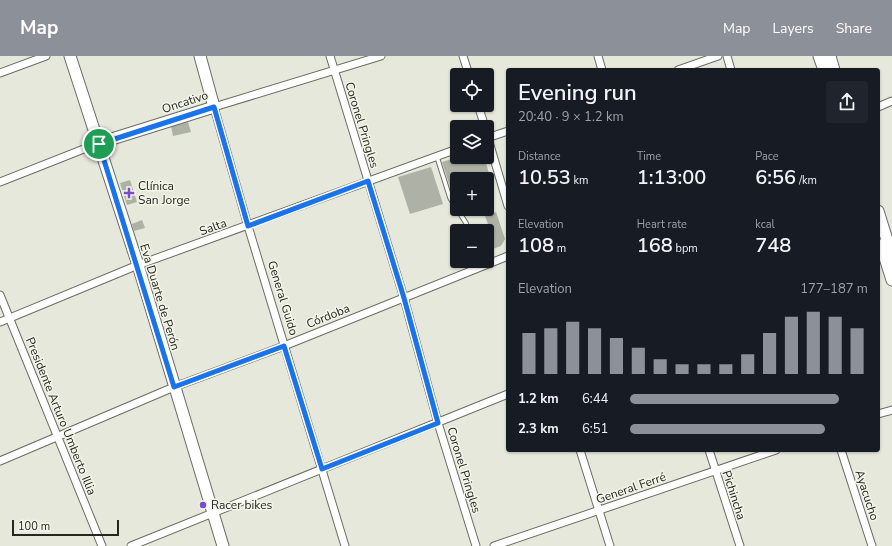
<!DOCTYPE html>
<html lang="en">
<head>
<meta charset="utf-8">
<style>
	:root { --surface:#171b24; --page:#20242c; --text:#f1f3f6; --muted:#9ea1a6; --accent:#8c9099 }
	body { margin:0; font-family:"Nunito Sans",sans-serif; background:var(--page); color:var(--text); height:100vh; display:flex; flex-direction:column; font-size:15px; white-space:nowrap }
	* { box-sizing:border-box; margin:0 }
	p { font-size:13px; color:var(--muted) }
	.icon { flex:none; width:22px; height:22px; fill:none; stroke:currentColor; stroke-width:2; stroke-linecap:round; stroke-linejoin:round }
	.map { position:relative; flex:1; overflow:hidden }
	.details { position:absolute; left:506px; top:12px; width:374px; height:384px; display:flex; flex-direction:column; background:var(--surface); border-radius:4px; box-shadow:0 1px 3px #0004 }
	.details>* { flex:none }
	.fabs { position:absolute; left:450px; top:12px; display:grid; gap:8px }
	.fabs a { display:grid; place-items:center; width:44px; height:44px; border-radius:4px; background:var(--surface); box-shadow:0 1px 3px #0004; font-size:20px }
	.scale { position:absolute; left:12px; bottom:10px; width:107px; box-sizing:border-box; padding-left:4px; border:2px solid #252621; border-top:0; font-size:11px; line-height:14px; white-space:nowrap; color:#252621; -webkit-text-stroke:3px #f2f5e8; paint-order:stroke }
	.pin { position:absolute; display:grid; place-items:center; width:34px; height:34px; color:#fff; margin:-17px; border:2px solid #fff; border-radius:50%; box-shadow:0 1px 4px #0007 }
	.round { display:grid; place-items:center; flex:none; width:42px; height:42px; border-radius:4px; background:var(--page) }
	.head { display:flex; align-items:center; justify-content:space-between; height:68px; padding:0 12px }
	h1 { font-size:22px; font-weight:600; line-height:30px }
	.metrics { display:grid; grid-template-columns:repeat(3,1fr); gap:6px; height:68px; padding:4px 12px }
	.metrics div { display:grid; align-content:center }
	.metrics b { font-size:20px; font-weight:600 }
	.metrics small { font-size:11px; font-weight:400 }
	.metrics p { font-size:11px }
	.chart { height:112px; padding:8px 12px }
	.chart p { display:flex; justify-content:space-between }
	.chart svg { width:100%; height:72px; margin-top:4px; stroke:var(--accent); stroke-width:6 }
	ul { padding:0 12px; list-style:none; font-size:13px }
	li { display:grid; grid-template-columns:64px 48px 1fr; align-items:center; height:30px }
	li i { height:10px; border-radius:5px; background:var(--accent) }
	header { display:flex; align-items:center; gap:24px; box-sizing:border-box; height:56px; padding:0 20px; background:var(--accent); color:#fff }
	header strong { font-size:19px }
	nav { display:flex; gap:22px; margin-inline-start:auto; font-size:14px }
	.map>svg:first-child { display:block }
	.building { fill:#aeb1a5 }
	.lines { fill:none; stroke-linecap:round; stroke-linejoin:round }
	.service-casing { stroke:#6b6e62; stroke-width:5.5 }
	.minor-casing { stroke:#6b6e62; stroke-width:9 }
	.secondary-casing { stroke:#6b6e62; stroke-width:13 }
	.service { stroke:#fff; stroke-width:3.5 }
	.minor { stroke:#fff; stroke-width:7 }
	.secondary { stroke:#fff; stroke-width:11 }
	.route-casing { stroke:#fff; stroke-width:8 }
	.route { stroke:#1a73e8; stroke-width:5 }
	.poi-dot { fill:#7b4cc4; stroke:#f2f5e8; stroke-width:1.5 }
	.labels { text-anchor:middle; dominant-baseline:central; stroke-width:3; stroke-linejoin:round; paint-order:stroke }
	.street-label { font-size:12px; fill:#252621; stroke:#f2f5e8 }
	.poi-label { font-size:12px; fill:#252621; stroke:#f2f5e8; text-anchor:start }
</style>
</head>
<body>
<header>
<strong>Map</strong>
<nav><a>Map</a><a>Layers</a><a>Share</a></nav>
</header>
<div class="map">
<svg width="892" height="490" viewBox="0 0 892 490">
	<rect width="100%" height="100%" fill="#e5e8db"/>
	<g class="building">
		<path d="M188,66L191,76L173,80L171,70Z"/>
		<path d="M458,101H484L493,130L487,132V123H457V142L454,143L442,106Z"/>
		<path d="M431,111L443,148L410,158L398,121Z"/>
		<path d="M130,124L137,146L127,149L120,127Z"/>
		<path d="M496,156L505,183L501,190L487,195V181L492,179L485,160Z"/>
		<path d="M142,164L145,172L134,175L132,168Z"/>
	</g>
	<g class="lines">
		<g class="service-casing">
			<path id="service" d="M437,101L450,142L466,167L468,175"/>
		</g>
		<g class="minor-casing">
			<g id="minor">
				<path d="M330,0L404,242L438,367L476,490"/>
				<path d="M463,0L469,19"/>
				<path d="M598,0L602,14"/>
				<path d="M727,0L731,14"/>
				<path d="M678,14L718,0"/>
				<path d="M0,17L46,0"/>
				<path d="M478,49L485,71"/>
				<path d="M878,51L892,45"/>
				<path d="M487,79L508,150"/>
				<path d="M487,82L508,75"/>
				<path d="M0,126L99,87"/>
				<path d="M0,239L102,490"/>
				<path d="M0,266L138,209L457,93"/>
				<path d="M878,358L892,354"/>
				<path d="M580,394L610,490"/>
				<path d="M709,394L740,490"/>
				<path d="M841,394L872,490"/>
				<path d="M0,405L174,331L284,290L508,200"/>
				<path d="M131,490L508,338"/>
				<path d="M345,490L248,170L214,51L381,0"/>
				<path d="M494,490L776,394"/>
			</g>
		</g>
		<g class="secondary-casing">
			<g id="secondary">
				<path d="M70,0L138,209L223,490"/>
				<path d="M819,0L824,14"/>
				<path d="M830,0L834,14"/>
				<path d="M99,87L214,51L200,0"/>
				<path d="M878,155L892,200"/>
				<path d="M881,189L892,224"/>
			</g>
		</g>
		<use href="#service" class="service"/>
		<use href="#minor" class="minor"/>
		<use href="#secondary" class="secondary"/>
	</g>
	<g class="lines">
		<g class="route-casing">
			<path id="route" d="M214,51L248,170L368,125L404,242L438,367L322,413L284,290L174,331L99,88Z"/>
		</g>
		<use href="#route" class="route"/>
	</g>
	<g class="poi-dot">
		<path d="M127 131h4v4h4v4h-4v4h-4v-4h-4v-4h4z"/>
		<circle cx="203" cy="449" r="4"/>
	</g>
	<g class="labels">
		<g class="street-label">
			<text transform="translate(185 46) rotate(-18)">Oncativo</text>
			<text transform="translate(362 69) rotate(73)">Coronel Pringles</text>
			<text transform="translate(213 171) rotate(-20)">Salta</text>
			<text transform="translate(160 241) rotate(73)">Eva Duarte de Perón</text>
			<text transform="translate(283 242) rotate(73)">General Guido</text>
			<text transform="translate(328 260) rotate(-22)">Córdoba</text>
			<text transform="translate(61 360) rotate(68)">Presidente Arturo Umberto Illia</text>
			<text transform="translate(464 414) rotate(73)">Coronel Pringles</text>
			<text transform="translate(631 432) rotate(-19)">General Ferré</text>
			<text transform="translate(734 439) rotate(72)">Pichincha</text>
			<text transform="translate(867 439) rotate(72)">Ayacucho</text>
		</g>
		<g class="poi-label">
			<text x="138" y="130">Clínica<tspan x="138" dy="14">San Jorge</tspan></text>
			<text x="211" y="449">Racer bikes</text>
		</g>
	</g>
</svg>
<div class="fabs">
<a><svg class="icon" aria-label="locate" viewBox="0 0 24 24"><circle cx="12" cy="12" r="6"/><path d="M12 2v4M12 18v4M2 12h4M18 12h4"/></svg></a>
<a><svg class="icon" aria-label="layers" viewBox="0 0 24 24"><path d="M12 4l9 5-9 5-9-5zM3 14l9 5 9-5"/></svg></a>
<a>+</a>
<a>−</a>
</div>
<div class="scale">100 m</div>
<div class="pin" style="left:99px;top:88px;background:#1e9e55"><svg class="icon" aria-label="arrive" viewBox="0 0 24 24"><path d="M6 21V4h12l-3 4 3 4H6"/></svg></div>
<section class="details">
<div class="head"><div><h1>Evening run</h1><p>20:40 · 9 × 1.2 km</p></div><a class="round"><svg class="icon" aria-label="share" viewBox="0 0 24 24"><path d="M12 15V3M7 8l5-5 5 5M5 13v7h14v-7"/></svg></a></div>
<div class="metrics">
<div><p>Distance</p><b>10.53<small> km</small></b></div>
<div><p>Time</p><b>1:13:00</b></div>
<div><p>Pace</p><b>6:56<small> /km</small></b></div>
</div>
<div class="metrics">
<div><p>Elevation</p><b>108<small> m</small></b></div>
<div><p>Heart rate</p><b>168<small> bpm</small></b></div>
<div><p>kcal</p><b>748</b></div>
</div>
<div class="chart"><p><span>Elevation</span>177–187 m</p>
<svg viewBox="0 0 160 44" preserveAspectRatio="none"><path d="M5 44V19M15 44V16M25 44V12M35 44V16M45 44V22M55 44V28M65 44V35M75 44V38M85 44V38M95 44V38M105 44V32M115 44V19M125 44V9M135 44V6M145 44V9M155 44V16"/></svg>
</div>
<ul>
<li><b>1.2 km</b>6:44<i style="width:88%"></i></li>
<li><b>2.3 km</b>6:51<i style="width:82%"></i></li>
</ul>
</section>
</div>
</body>
</html>
